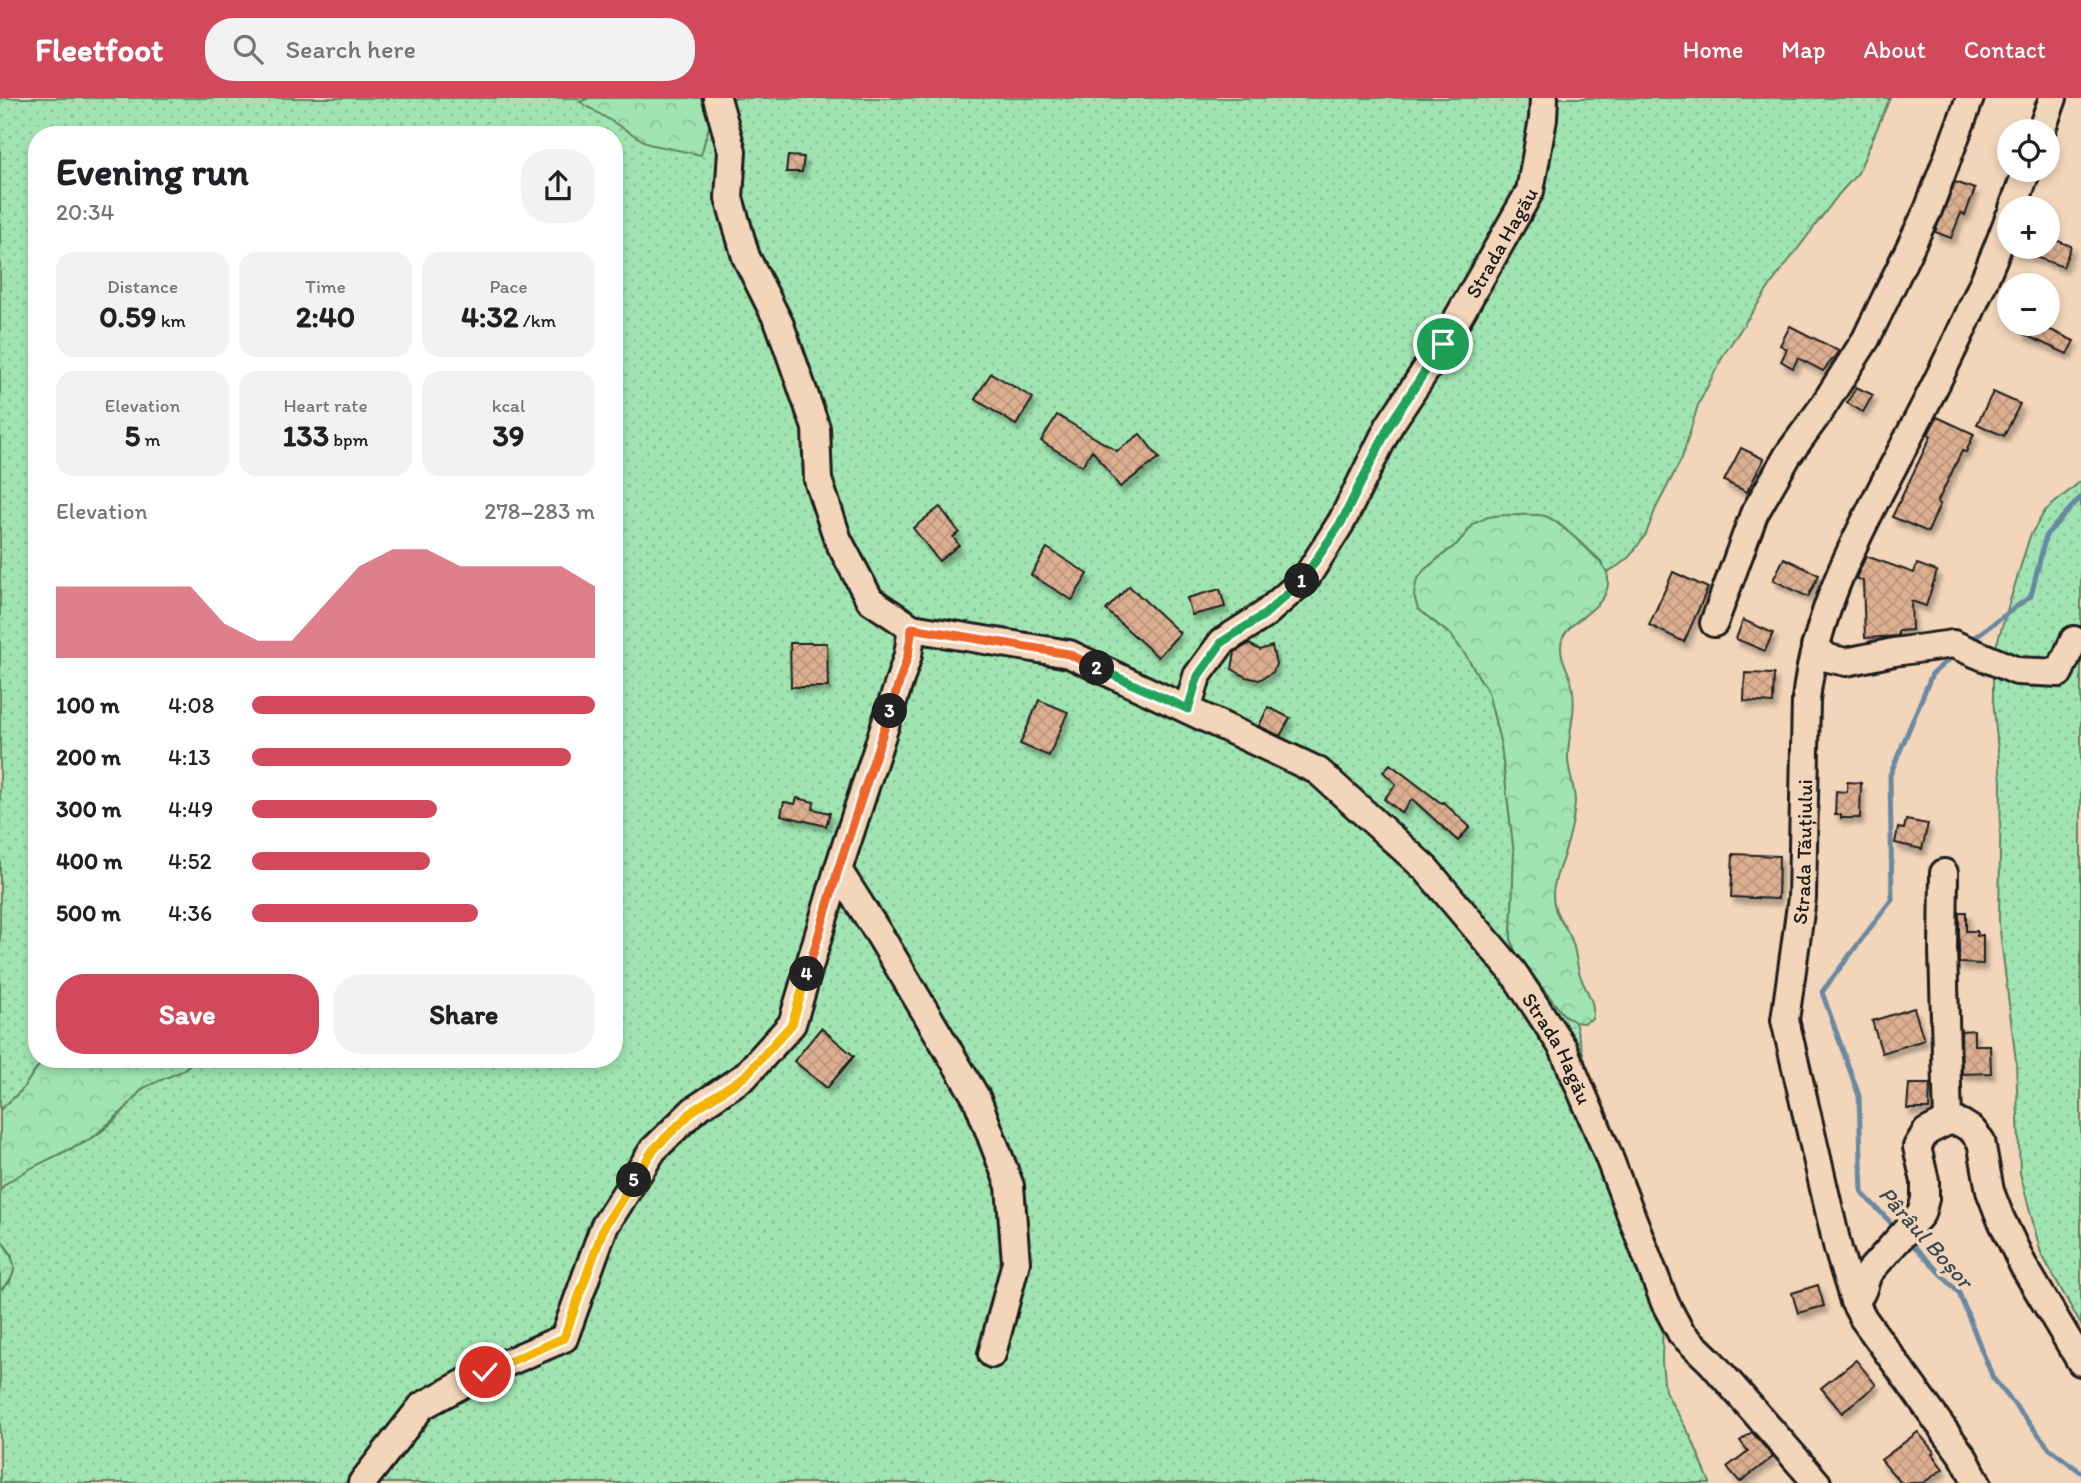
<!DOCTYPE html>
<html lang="en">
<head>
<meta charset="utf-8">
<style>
	:root { --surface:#fff; --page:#f2f2f2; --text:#202124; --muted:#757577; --accent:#d1495b }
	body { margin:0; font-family:Itim,sans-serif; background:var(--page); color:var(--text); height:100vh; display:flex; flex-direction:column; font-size:26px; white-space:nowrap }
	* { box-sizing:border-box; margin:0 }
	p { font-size:23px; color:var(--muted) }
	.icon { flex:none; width:38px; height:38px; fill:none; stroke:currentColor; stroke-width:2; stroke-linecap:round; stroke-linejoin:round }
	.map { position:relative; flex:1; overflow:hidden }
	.side { position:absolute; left:28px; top:28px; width:595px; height:942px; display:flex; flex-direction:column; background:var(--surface); border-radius:28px; box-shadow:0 4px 10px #0003 }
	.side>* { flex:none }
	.fabs { position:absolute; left:1997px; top:21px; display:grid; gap:14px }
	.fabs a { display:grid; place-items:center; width:63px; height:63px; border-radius:50%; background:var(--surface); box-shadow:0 4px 10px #0003; font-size:35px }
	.pin { position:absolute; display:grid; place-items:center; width:60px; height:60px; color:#fff; margin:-30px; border:4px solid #fff; border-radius:50%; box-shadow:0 2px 7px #0007 }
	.km { position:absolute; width:35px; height:35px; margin:-18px; border-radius:50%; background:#222; color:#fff; font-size:19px; line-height:35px; text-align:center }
	.round { display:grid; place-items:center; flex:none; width:74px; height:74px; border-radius:28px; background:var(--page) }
	.summary { display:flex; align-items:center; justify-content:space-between; height:119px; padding:0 28px }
	h1 { font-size:38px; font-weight:700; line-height:52px }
	.stats { display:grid; grid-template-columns:repeat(3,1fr); gap:10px; height:119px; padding:7px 28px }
	.stats div { display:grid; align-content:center; border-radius:18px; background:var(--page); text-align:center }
	.stats b { font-size:30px; font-weight:700 }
	.stats small { font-size:19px; font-weight:400 }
	.stats p { font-size:19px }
	.chart { height:196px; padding:14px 28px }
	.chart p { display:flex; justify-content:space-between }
	.chart svg { width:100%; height:126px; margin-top:7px; fill:var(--accent); opacity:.7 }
	.button { display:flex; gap:14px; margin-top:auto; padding:14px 28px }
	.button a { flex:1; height:80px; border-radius:28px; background:var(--accent); color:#fff; font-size:28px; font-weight:700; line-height:80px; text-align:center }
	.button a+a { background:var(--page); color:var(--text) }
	ul { padding:0 28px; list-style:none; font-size:23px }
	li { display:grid; grid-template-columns:112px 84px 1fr; align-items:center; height:52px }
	li i { height:18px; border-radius:9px; background:var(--accent) }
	header { display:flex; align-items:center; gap:42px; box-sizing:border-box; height:98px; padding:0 35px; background:var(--accent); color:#fff }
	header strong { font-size:33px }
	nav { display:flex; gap:38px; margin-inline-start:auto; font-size:24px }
	.search { width:490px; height:63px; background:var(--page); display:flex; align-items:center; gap:18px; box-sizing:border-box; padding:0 24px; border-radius:28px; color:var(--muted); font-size:26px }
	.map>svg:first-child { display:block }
	.grass { fill:url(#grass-dots); stroke:#5e8066; stroke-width:2 }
	.forest { fill:url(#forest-crowns); stroke:#5e8066; stroke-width:2 }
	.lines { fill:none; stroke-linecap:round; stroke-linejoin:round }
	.stream { stroke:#6989a2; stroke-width:5 }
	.building { fill:url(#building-cross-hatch); stroke:#1c1c1c; stroke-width:2; filter:url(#shadow) }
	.minor-casing { stroke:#1c1c1c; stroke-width:32 }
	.minor { stroke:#f3d5b9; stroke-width:26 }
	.split-1-casing { stroke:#fff; stroke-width:14 }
	.split-2-casing { stroke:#fff; stroke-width:14 }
	.split-3-casing { stroke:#fff; stroke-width:14 }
	.split-4-casing { stroke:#fff; stroke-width:14 }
	.split-5-casing { stroke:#fff; stroke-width:14 }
	.split-6-casing { stroke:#fff; stroke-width:14 }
	.split-1 { stroke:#22a559; stroke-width:9 }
	.split-2 { stroke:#22a559; stroke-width:9 }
	.split-3 { stroke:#f0652b; stroke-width:9 }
	.split-4 { stroke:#f0652b; stroke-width:9 }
	.split-5 { stroke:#f5b400; stroke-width:9 }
	.split-6 { stroke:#f5b400; stroke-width:9 }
	.labels { text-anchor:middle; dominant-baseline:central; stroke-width:7; stroke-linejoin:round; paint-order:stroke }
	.street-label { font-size:21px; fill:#1c1c1c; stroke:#f3d5b9 }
	.water-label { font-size:23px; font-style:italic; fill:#3c4a54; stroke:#f3d5b9 }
</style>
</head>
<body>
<header>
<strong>Fleetfoot</strong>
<div class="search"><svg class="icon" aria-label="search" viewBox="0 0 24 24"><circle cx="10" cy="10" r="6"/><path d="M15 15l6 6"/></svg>Search here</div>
<nav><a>Home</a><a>Map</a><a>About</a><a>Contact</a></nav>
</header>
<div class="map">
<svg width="2081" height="1385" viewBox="0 0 2081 1385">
	<defs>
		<pattern id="grass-dots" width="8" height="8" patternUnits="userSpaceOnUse" patternTransform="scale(1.75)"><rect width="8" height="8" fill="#a0e5b1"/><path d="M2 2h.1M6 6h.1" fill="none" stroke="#89c498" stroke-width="1.8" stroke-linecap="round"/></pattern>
		<pattern id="forest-crowns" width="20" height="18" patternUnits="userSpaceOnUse" patternTransform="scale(1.75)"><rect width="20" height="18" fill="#a0e5b1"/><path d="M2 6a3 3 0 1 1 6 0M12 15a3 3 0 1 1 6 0" fill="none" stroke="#89c498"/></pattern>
		<pattern id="building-cross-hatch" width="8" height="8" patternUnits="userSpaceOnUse" patternTransform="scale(1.75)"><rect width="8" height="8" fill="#dcaf91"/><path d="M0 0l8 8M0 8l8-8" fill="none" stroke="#bc967c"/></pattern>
		<filter id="shadow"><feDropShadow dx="3.5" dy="6" stdDeviation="2" flood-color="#0004"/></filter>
	</defs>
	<rect width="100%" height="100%" fill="#f3d5b9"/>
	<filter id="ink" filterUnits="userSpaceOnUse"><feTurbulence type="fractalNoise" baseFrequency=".0143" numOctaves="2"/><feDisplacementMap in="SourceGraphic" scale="14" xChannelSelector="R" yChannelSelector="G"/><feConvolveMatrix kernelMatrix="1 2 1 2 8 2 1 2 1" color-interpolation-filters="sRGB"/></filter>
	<g filter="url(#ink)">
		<g class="grass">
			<path d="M0,0H1890L1858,75L1839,96L1772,185L1724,256L1698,307L1682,360L1656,410L1646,436L1630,458L1618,468L1607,474L1599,461L1557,424L1545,418L1475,425L1457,446L1435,463L1429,520L1451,537L1467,559L1488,594L1501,647L1514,755L1511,840L1515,854L1563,916L1575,924L1587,971L1618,1048L1663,1209L1662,1265L1665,1293L1692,1341L1710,1385H0V1192L10,1184L12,1157L0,1140V1092C22,1064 65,1059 94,1039C105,1031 117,1021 126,1010C132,1004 137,995 144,990C160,977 182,978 195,961H614V37H37V961H47L37,970L21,993L0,1012Z"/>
			<path d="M2081,383V1227L2041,1155L2020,1075L2016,963L1999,825L2001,683L1993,601V573L1997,545L2030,438L2045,413Z"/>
		</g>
		<g class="forest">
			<path d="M589,0H701L710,25L701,57L649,46L580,4Z"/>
			<path d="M1502,417C1516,418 1532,415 1545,418C1556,421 1604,464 1607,475C1616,510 1568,519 1562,542C1558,556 1567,569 1571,583C1578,610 1569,630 1568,657C1567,673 1575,688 1575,704C1574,722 1570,739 1564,756C1560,770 1553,782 1553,797C1553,816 1564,825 1571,840C1576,852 1576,864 1580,877C1585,893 1597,904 1592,921L1583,925L1575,924L1563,916L1515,854L1511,840L1514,755L1501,647L1488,594L1467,559L1451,537L1418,511L1414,498L1416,484L1424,472L1457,446L1475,425L1488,419Z"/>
			<path d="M47,961H195L182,973L143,990L124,1012L92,1040L29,1071L5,1086L0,1092V1012L21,993L37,970Z"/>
			<path d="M0,1140C13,1160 24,1174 0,1192Z"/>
		</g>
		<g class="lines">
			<g class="stream">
				<path d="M1968,544L2031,498L2046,437L2081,399"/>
				<path d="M1896,1130L1862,1095L1859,998L1822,894L1892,801L1890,677L1932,576L1956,555"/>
				<path d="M1908,1142L1959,1195L1993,1280L2050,1351L2081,1374"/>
			</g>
		</g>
		<g class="building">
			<path d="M788,58L804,59L802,74H786Z"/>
			<path d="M1955,84L1975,91L1965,117L1961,115L1951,140L1935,134Z"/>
			<path d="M2048,139L2071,148L2063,169L2014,151L2015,149H2048Z"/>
			<path d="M2028,226H2038L2074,243L2067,256L2023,236Z"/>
			<path d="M1790,228L1839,253L1823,273L1798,260L1793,270L1781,263L1787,251L1780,247Z"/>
			<path d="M991,275L1033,300L1016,327L975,301Z"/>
			<path d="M1856,289L1873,297L1863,314L1847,305Z"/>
			<path d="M1993,294L2020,306L2004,338L1977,326Z"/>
			<path d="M1057,317L1117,353L1140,336L1159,360L1120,389L1092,352L1082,368L1041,343Z"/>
			<path d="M1937,319L1974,336L1966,354L1962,353L1937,405L1940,406L1928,434L1892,419L1931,338L1928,336Z"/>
			<path d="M1741,350L1764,361L1747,394L1724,383Z"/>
			<path d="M940,409L959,434L953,439L959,447L939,463L913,430Z"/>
			<path d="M1047,450L1088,476L1072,502L1031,477Z"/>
			<path d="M1866,458L1914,475L1917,466L1937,473L1926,508L1911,503L1912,532L1898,533V538L1865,540L1863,483L1856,480Z"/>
			<path d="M1784,460L1819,477L1808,499L1773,482Z"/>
			<path d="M1673,474L1708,490L1684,544L1649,527Z"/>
			<path d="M1129,488L1180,535L1158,559L1106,512Z"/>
			<path d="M1220,491L1225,509L1192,517L1187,500Z"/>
			<path d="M1743,522L1773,535L1765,553L1736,541Z"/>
			<path d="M790,545H827L828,589H791Z"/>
			<path d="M1249,546L1260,552L1272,548L1276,566L1273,574L1259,582L1246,579L1232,571L1235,554Z"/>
			<path d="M1745,575L1774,576L1773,605L1744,603Z"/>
			<path d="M1039,602L1068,614L1049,658L1020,646Z"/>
			<path d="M1268,609L1290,620L1280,638L1259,628Z"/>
			<path d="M1390,666L1441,705L1443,704L1470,729L1458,743L1412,701L1402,715L1384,701L1396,686L1383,674Z"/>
			<path d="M1847,684L1861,685L1860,720H1841V717H1835L1836,693L1847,694Z"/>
			<path d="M797,700L814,704L813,711L830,715L826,728L781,717L784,704L795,706Z"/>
			<path d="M1906,722L1928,726L1922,751L1895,745L1898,730L1904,731Z"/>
			<path d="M1733,756L1779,758L1778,801L1731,799Z"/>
			<path d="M1959,814H1966V833H1977V838L1983,837V866L1959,865Z"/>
			<path d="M1914,910L1924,942L1882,955L1872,923Z"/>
			<path d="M821,930L854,958L827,990L794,963Z"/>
			<path d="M1974,932V947H1990L1991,975L1962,976L1961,933Z"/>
			<path d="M1909,986H1930L1929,1011H1907Z"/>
			<path d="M1818,1187L1824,1208L1798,1215L1792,1195Z"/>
			<path d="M1856,1262L1876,1287L1842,1315L1821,1290Z"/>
			<path d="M1752,1334L1773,1359L1740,1384L1727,1369L1748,1353L1740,1343Z"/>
			<path d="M1918,1334L1934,1354L1932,1356L1943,1371L1923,1385H1901L1881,1362Z"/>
		</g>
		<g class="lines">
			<g class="minor-casing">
				<g id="minor">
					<path id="s1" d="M717,0L732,53L729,100L746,159L780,227L816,330L818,382L838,442L870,502L912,530L1069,556L1318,673L1426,771L1513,874L1563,950L1605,1049L1665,1205L1681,1235L1711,1264L1817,1385"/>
					<path d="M2041,33L2053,0"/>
					<path d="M2013,110L2027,72"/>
					<path d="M1714,525L1754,416L1788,357L1820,313L1866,241L1928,112L1970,0"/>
					<path d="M1815,549L1828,560L1846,564L1894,554L1953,546L2017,573L2059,575L2074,542"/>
					<path id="s2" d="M1188,610L1197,578L1222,544L1264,517L1306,480L1342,423L1389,328L1443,246L1530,93L1543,21L1544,0"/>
					<path d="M838,772L882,841L977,1001L1010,1088L1016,1164L992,1256"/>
					<path d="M1948,1023L1961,1025L1972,1032L1981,1043L1990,1093L2000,1119L2023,1167L2081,1264"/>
					<path d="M1854,1203C1865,1195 1863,1185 1869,1174L1921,1116L1925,1101V1083L1917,1049L1926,1034L1948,1023L1943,852L1944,775"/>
					<path d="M362,1385L422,1308L485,1274L564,1240L604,1129L653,1052L694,1012L745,978L792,926L838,772L908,557L912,530"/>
					<path id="s3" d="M1977,1385L1964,1360L1863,1220L1854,1203L1838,1151L1785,922L1802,800L1806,602C1816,507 1864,425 1907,342C1945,270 1981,196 2009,120"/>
				</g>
			</g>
			<use href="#minor" class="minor"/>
		</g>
	</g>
	<g class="lines" filter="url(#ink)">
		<g class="split-1-casing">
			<path id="split-1" d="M1302,483L1342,423L1389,328L1443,246"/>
		</g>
		<g class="split-2-casing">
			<path id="split-2" d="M1097,570L1188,611L1198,578L1222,544L1264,517L1302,483"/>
		</g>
		<g class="split-3-casing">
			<path id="split-3" d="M890,613L908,557L912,530L1069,556L1097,570"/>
		</g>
		<g class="split-4-casing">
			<path id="split-4" d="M807,876L838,772L890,613"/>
		</g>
		<g class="split-5-casing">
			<path id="split-5" d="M634,1082L653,1052L694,1012L745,978L792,926L807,876"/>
		</g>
		<g class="split-6-casing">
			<path id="split-6" d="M485,1274L564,1240L604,1129L634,1082"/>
		</g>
		<use href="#split-1" class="split-1"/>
		<use href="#split-2" class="split-2"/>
		<use href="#split-3" class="split-3"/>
		<use href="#split-4" class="split-4"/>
		<use href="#split-5" class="split-5"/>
		<use href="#split-6" class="split-6"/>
	</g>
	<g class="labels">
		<g class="street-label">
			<text stroke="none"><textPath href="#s2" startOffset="570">Strada Hagău</textPath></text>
			<text stroke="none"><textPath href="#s3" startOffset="679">Strada Tăuțiului</textPath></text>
			<text stroke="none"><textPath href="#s1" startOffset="1386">Strada Hagău</textPath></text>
		</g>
		<g class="water-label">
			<text transform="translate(1926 1139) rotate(48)">Pârâul Boșor</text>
		</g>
	</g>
</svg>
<div class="fabs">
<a><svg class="icon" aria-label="locate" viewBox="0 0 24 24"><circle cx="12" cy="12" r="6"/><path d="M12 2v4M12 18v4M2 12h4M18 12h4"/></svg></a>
<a>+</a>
<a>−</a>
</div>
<div class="pin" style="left:1443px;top:246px;background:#1e9e55"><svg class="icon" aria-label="arrive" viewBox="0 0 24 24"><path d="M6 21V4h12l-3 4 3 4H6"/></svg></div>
<div class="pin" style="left:485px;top:1274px;background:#d93025"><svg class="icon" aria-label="check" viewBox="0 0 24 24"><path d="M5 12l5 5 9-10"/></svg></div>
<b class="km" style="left:1302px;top:483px">1</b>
<b class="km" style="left:1097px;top:570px">2</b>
<b class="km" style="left:890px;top:613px">3</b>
<b class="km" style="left:807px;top:876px">4</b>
<b class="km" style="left:634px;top:1082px">5</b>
<section class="side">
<div class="summary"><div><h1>Evening run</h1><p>20:34</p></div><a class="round"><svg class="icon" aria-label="share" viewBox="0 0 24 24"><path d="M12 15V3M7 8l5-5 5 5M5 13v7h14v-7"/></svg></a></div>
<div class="stats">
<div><p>Distance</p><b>0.59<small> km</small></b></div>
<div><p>Time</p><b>2:40</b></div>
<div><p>Pace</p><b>4:32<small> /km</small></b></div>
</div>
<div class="stats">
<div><p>Elevation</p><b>5<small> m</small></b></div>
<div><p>Heart rate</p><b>133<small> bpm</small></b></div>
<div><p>kcal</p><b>39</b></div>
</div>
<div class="chart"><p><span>Elevation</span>278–283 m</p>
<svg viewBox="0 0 160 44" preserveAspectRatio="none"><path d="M0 44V19L10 19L20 19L30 19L40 19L50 32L60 38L70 38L80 25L90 12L100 6L110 6L120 12L130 12L140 12L150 12L160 19V44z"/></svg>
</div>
<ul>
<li><b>100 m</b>4:08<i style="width:100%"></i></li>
<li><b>200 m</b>4:13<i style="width:93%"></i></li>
<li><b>300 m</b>4:49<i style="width:54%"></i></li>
<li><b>400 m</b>4:52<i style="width:52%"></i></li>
<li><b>500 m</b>4:36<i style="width:66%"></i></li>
</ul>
<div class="button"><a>Save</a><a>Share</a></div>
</section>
</div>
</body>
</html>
